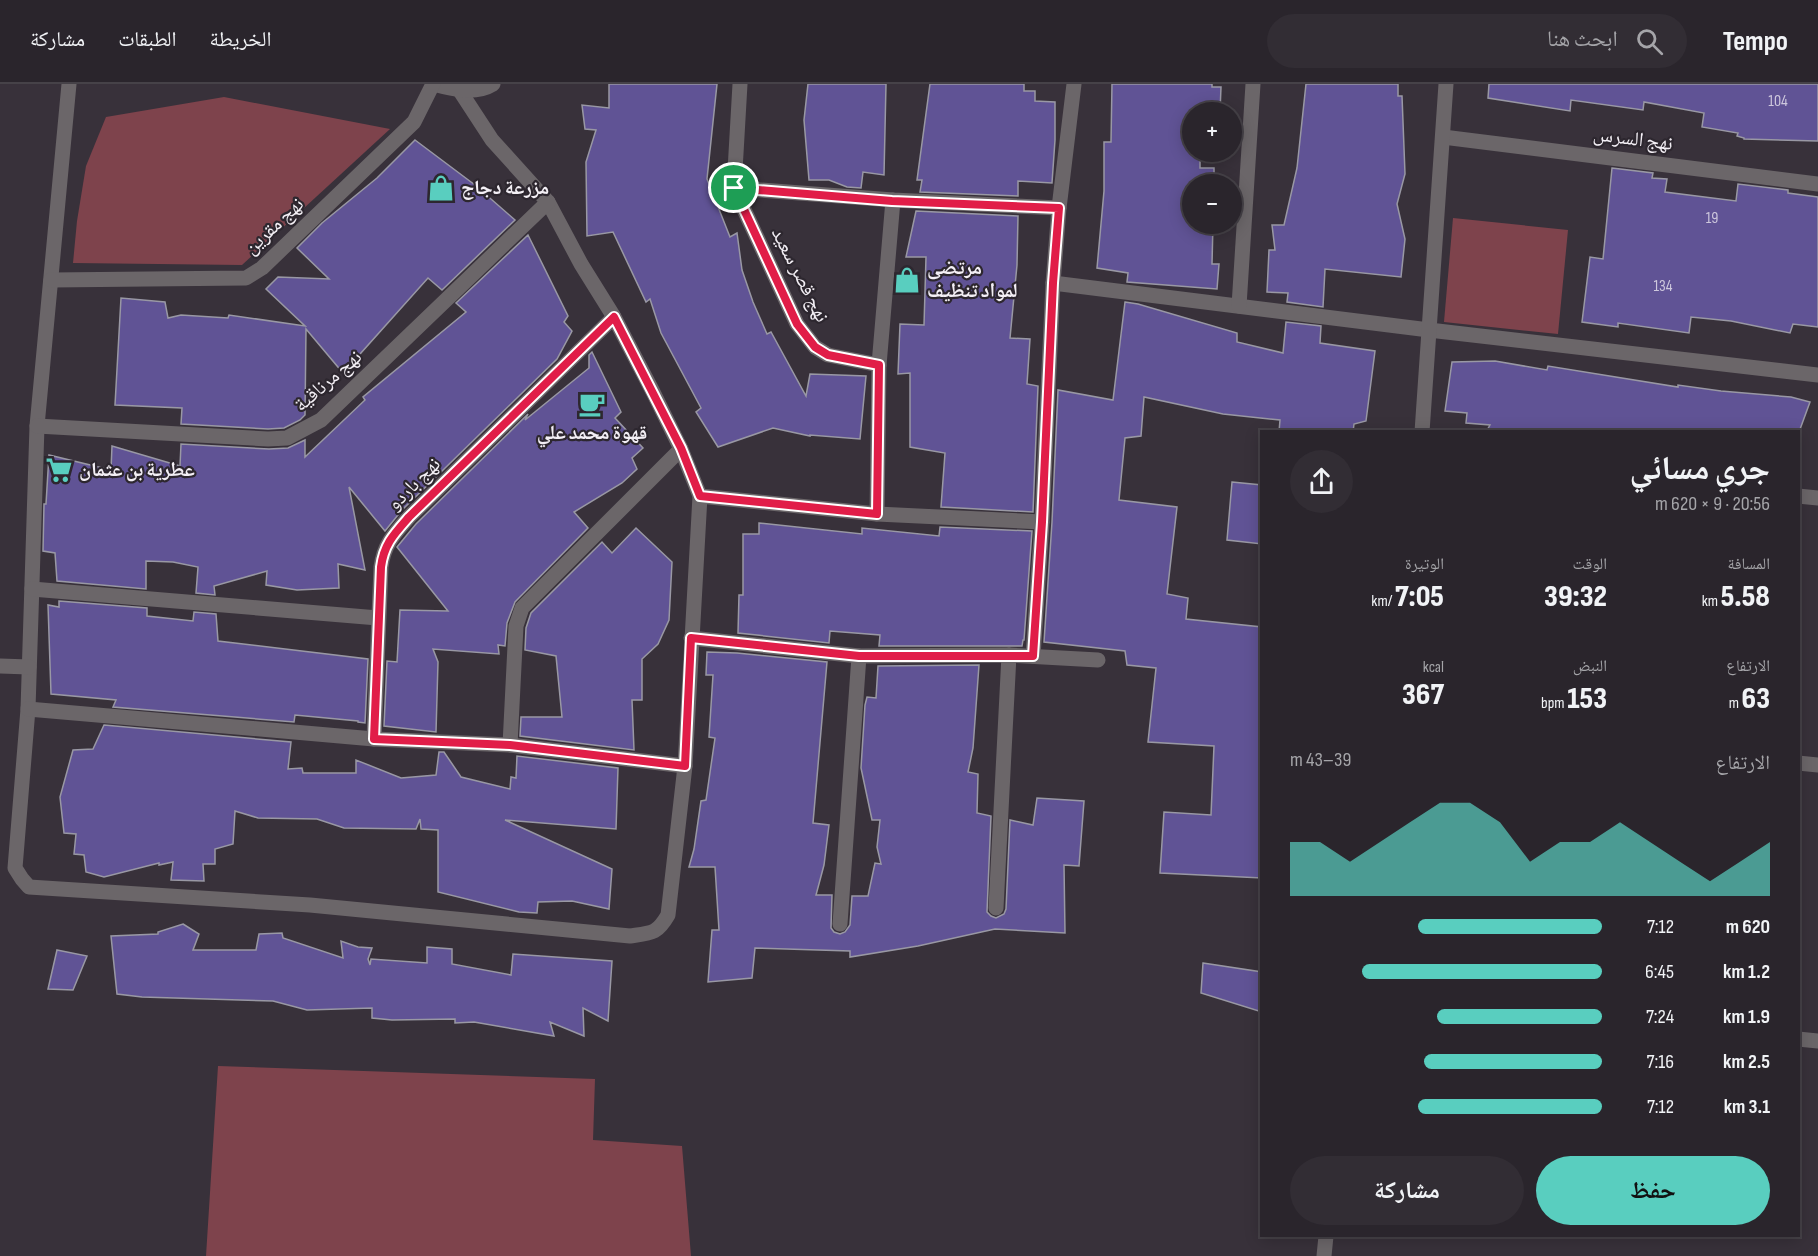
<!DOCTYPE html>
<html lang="ar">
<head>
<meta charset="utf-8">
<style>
	:root { --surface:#2a252c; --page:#322d34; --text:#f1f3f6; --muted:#a5a5a9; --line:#464248; --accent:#59cebf }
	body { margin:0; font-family:"Sofia Sans Condensed","Noto Naskh Arabic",sans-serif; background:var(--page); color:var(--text); direction:rtl; height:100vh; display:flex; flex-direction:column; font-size:22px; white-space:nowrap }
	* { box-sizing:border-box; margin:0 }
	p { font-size:20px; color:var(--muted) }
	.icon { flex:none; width:33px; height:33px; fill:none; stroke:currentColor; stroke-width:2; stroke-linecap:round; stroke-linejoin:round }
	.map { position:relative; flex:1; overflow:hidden; direction:ltr }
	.details { position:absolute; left:1260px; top:346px; width:540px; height:807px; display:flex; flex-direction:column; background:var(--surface); border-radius:0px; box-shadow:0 3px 15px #0003,0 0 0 2px var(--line); direction:rtl }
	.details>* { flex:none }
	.controls { position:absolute; left:1182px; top:18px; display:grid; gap:12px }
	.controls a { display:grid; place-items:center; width:60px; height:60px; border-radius:50%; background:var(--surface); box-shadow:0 3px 15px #0003,0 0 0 2px var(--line); font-size:30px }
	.pin { position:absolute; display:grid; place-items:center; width:51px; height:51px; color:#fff; margin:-26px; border:3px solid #fff; border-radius:50%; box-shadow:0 2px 6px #0007 }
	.round { display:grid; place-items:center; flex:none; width:63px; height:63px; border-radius:32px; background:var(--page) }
	.summary { display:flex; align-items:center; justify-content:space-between; height:102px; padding:0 30px }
	h1 { font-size:33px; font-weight:800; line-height:45px }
	.figures { display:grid; grid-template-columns:repeat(3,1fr); gap:9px; height:102px; padding:6px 30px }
	.figures div { display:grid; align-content:center }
	.figures b { font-size:30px; font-weight:800 }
	.figures small { font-size:16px; font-weight:400 }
	.figures p { font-size:16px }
	.chart { height:168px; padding:12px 30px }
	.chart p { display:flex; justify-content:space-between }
	.chart svg { width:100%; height:108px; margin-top:6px; fill:var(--accent); opacity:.7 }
	.cta { display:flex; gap:12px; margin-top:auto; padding:12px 30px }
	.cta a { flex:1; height:69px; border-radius:36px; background:var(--accent); color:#111; font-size:24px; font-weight:800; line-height:69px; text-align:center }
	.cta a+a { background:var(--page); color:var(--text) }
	ul { padding:0 30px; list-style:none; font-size:20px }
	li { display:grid; grid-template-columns:96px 72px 1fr; align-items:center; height:45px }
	li i { height:15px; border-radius:8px; background:var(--accent) }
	header { display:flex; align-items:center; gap:36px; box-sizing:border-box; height:84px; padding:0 30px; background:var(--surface); border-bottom:2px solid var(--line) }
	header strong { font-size:28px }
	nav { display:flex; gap:33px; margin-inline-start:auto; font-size:21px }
	.search { width:420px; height:54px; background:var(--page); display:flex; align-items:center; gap:15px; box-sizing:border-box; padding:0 21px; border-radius:33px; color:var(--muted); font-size:22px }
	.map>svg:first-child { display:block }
	.green { fill:#7e434c }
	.building { fill:#605395; stroke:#9998a4; stroke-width:1.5 }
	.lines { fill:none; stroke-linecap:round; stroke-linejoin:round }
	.minor { stroke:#6b6669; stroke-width:15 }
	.route-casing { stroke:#fff; stroke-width:12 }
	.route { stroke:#e11d48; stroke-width:8 }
	.labels { text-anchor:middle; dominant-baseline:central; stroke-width:4.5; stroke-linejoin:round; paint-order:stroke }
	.number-label { font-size:16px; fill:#cec8dd }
	.street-label { font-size:20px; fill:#f3eff5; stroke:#2d272f }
	.poi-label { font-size:20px; font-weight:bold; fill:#f3eff5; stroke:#2d272f; text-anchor:start }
</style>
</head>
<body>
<header>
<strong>Tempo</strong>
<div class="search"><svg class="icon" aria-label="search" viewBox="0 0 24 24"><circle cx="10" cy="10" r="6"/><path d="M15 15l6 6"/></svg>ابحث هنا</div>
<nav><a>الخريطة</a><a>الطبقات</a><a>مشاركة</a></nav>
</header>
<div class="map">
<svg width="1818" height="1172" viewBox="0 0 1818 1172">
	<rect width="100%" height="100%" fill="#38313a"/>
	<g class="green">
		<path d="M224,13L390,45L242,181L73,179L77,137L86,82L106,33Z"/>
		<path d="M1453,134L1568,146L1558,250L1444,238Z"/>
		<path d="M218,982L595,995L593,1056L682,1062L691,1172H206Z"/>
	</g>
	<g class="building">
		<path d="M609,0H717L707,95L730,153L737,149L742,186L753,218L767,250L771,248L806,312L810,290L866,292L860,355L810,351V352L773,344L718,363L696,328L701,324L661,249L650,215L646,218L613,148L587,152L586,78L596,46L585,45L582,21L609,24Z"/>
		<path d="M808,0H886L884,91L863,88L861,104L847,103L829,96H809L804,36Z"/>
		<path d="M930,0H1024V7H1035V17L1055,18V56L1052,99L1018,97V112L920,108L922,96H917Z"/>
		<path d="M1112,0H1212V3H1221L1220,28H1192V68H1200V84H1214V100H1192V140H1213L1212,180H1219L1217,205L1127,198L1128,189L1097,184L1104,107V58H1111Z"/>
		<path d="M1306,0H1398V12H1402L1405,90L1397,120L1405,155L1401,193L1325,185L1323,223L1287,218L1288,209L1267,208L1269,166H1275L1272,141H1284L1297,84Z"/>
		<path d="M1489,0H1818V57L1744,55V54L1737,52L1738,49L1702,43L1704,29L1644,18L1643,26L1571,16L1570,27L1488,14Z"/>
		<path d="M415,56L475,101L515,136L442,206L428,194L343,289L306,245L305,331L300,336L284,344L268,345L181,340L182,324L115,321L121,214L165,218L168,234L181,231L228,234L229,231L305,242L266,205L278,193L329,195L297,164L322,139L377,94Z"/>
		<path d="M1612,84L1653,89L1652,94L1667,95L1665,108L1736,117L1738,100L1788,106V109L1818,113V243L1793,240L1790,249L1731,237L1691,233L1689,249L1618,239V243L1582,238L1590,173L1603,175Z"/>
		<path d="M916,127L1018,132L1017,181L1010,254L1030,255L1027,300L1038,302L1033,428L941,423L945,369L910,363V289L898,290L900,240L924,241L926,173H906Z"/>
		<path d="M528,151L568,232L564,238L572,247L557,275L402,426L385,447L349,403L365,486L338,480L339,504L297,506L266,501L267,487L214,502L215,511L196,509L198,483L173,478L146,477V505L57,497L55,469L43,467L44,420H46L49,371L111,386L112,362L180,382L181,360L269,365L288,364L305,356V373L365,316L363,313L466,228L456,219Z"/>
		<path d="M1125,218L1138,220L1237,249V258L1283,269L1286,238L1321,242L1320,259L1375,267L1366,337L1354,340L1353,348H1279L1280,336L1223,330L1144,313L1141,352L1125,354L1119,416L1177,423L1167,510L1188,514L1186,535L1262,543V794L1160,789L1164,728L1211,731L1214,662L1148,658L1156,584L1127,581L1125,567L1044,558L1052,438L1058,306L1113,316Z"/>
		<path d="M592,268L621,328L615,334L643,364L632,374L637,385L622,399L574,428L588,444L515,518L507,539L505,562L498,561L499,570L433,565L438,578L436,648L384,642L387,577L397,578L400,526L448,527L397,463L416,440L528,330L525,336L589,284V271Z"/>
		<path d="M1495,277L1547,286L1548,282L1678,303V301L1721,307L1791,313L1810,318L1799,348H1486L1490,341L1466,339L1467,329L1445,327L1452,278Z"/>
		<path d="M1232,398L1262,401V460L1227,456Z"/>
		<path d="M759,439L862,450V444L939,452L940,443L1032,447L1024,556H1023L1022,562H879L880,551L830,547L829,559L738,549L739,511H743V450H759Z"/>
		<path d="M636,444L672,478L669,536L658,560L642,575V616H632L634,666L520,652L521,633H562L556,572L525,566L526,544L531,529L602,458L612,469Z"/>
		<path d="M59,517L147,524V532L193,537L194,528L216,530L218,557L368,575L365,639L358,638V637L295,631L294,638L113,623L116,616L51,610L48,521L59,523Z"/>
		<path d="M707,568L737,569L827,578L813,739L829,741L824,781L816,811H832L831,844L834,848L840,850L845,848L850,841L852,812H868L875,779L881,780L877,763L880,736H872L861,684L865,621L867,613L876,614L878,582L979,581L973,664L968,688L978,690L977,729L991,732L987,828L991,832L996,834L1004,830L1006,825L1010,736L1033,741L1037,714L1084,717L1079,782L1064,781L1065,849L995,845L918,862L850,873V867L755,864L752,894L708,898L712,846H719L715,783H689L694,765L701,717L706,716L715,654L709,653L713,591H706Z"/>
		<path d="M104,641L291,658L288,685L302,684L303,689H356V676L401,694L436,691L439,668H444L461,693L510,705L511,693L516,694L517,672L618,684L616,745L505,736L612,785L609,825L572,817L538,818L537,829L519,828L438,808V746L421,745L420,735L416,745L344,744L317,735L258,734L235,727L233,760L215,765V780H203L204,797L171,796L173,778L159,781V779L104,793L86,788L84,771L74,770L76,750L64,749L60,713L73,666L93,665Z"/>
		<path d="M183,840L199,850L193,866H256L259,850L282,849L283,854L343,874L341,857L358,863L372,864L368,875L370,881L371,875L427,879V863L452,865V880L511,891L513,870L612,877L608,937L583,924L584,952L550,938L554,952L474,938L455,939V935L392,936L372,934V924L307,926L273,917L142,913L117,910L111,852L158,850V848Z"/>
		<path d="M57,866L87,872L73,906L48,905Z"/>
		<path d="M1203,879L1262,888V928L1201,909Z"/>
	</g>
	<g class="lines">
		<g class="minor">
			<path d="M69,0L37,342L28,625L15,784L22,795L29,803L310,821L630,852C652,849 657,850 668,831L685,682L700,412L681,365L653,308L614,233L581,180L548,118L492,56L460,7"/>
			<path d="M433,0C452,5 475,11 493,0"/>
			<path d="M740,0L734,104L797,240L815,263L828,271L879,281"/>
			<path d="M1443,53L1818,100"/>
			<path d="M734,104L893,116L1059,124"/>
			<path d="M51,196L246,194L262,184L414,38L433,0"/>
			<path d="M1053,199L1429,246L1818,291"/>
			<path d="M1239,222L1253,0"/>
			<path d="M37,342L268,355L287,354L321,336L548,118"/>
			<path d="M1422,348L1446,0"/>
			<path d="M700,412L877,430L1042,438"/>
			<path d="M1798,412L1818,414"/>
			<path d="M877,430L879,281L893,116"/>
			<path d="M32,505L378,534"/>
			<path d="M691,554L859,572L1009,571L1098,576"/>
			<path d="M1033,572L1042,438L1053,199L1059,124L1074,0"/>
			<path d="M0,582L29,583"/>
			<path d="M28,625L374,655L510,661L685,682"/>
			<path d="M374,655L381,483C384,460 394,450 409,433L614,233"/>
			<path d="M510,661L516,542L522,524L681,365"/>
			<path d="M1798,679L1818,681"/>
			<path d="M996,824L1009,571"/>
			<path d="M840,840L859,572"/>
			<path d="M1798,955L1818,957"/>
			<path d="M1324,1172L1326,1152"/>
		</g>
	</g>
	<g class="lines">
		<g class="route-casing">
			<path id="route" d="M734,104L892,117L1059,124L1053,199L1042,438L1033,572H859L691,554L685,682L510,661L374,655L381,483C384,460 394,450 409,433L614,233L681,364L700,412L877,430L879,281L828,271L815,263L797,240Z"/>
		</g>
		<use href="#route" class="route"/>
	</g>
	<defs>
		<g id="shop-bare" transform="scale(2.07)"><path d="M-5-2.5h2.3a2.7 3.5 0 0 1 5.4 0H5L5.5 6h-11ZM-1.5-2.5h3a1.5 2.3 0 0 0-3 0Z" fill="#59cebf" stroke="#2d272f" stroke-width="2.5" paint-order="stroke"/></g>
		<g id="cafe-bare" transform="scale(2.07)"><path d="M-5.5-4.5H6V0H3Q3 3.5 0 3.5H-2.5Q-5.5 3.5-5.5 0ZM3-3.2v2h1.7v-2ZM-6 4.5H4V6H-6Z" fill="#59cebf" stroke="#2d272f" stroke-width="2.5" paint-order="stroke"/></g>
		<g id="supermarket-bare" transform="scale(2.07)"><path d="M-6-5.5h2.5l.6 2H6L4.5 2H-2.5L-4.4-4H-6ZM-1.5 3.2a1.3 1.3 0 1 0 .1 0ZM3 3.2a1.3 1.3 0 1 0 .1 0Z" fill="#59cebf" stroke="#2d272f" stroke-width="2.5" paint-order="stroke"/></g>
	</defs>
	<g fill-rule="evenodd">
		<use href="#shop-bare" x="441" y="104"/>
		<use href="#shop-bare" x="907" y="196"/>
		<use href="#cafe-bare" x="592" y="320"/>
		<use href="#supermarket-bare" x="59" y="386"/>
	</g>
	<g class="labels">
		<g class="number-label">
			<text x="1778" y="17">104</text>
			<text x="1712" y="134">19</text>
			<text x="1663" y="202">134</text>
		</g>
		<g class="street-label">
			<text transform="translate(1633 55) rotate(7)">نهج السرس</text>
			<text transform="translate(274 142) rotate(-43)">نهج مقرين</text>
			<text transform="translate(800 191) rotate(63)">نهج قصر سعيد</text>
			<text transform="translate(328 297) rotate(-41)">نهج مرناقية</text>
			<text transform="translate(414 400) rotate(-45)">نهج باردو</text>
		</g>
		<g class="poi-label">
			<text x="461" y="104">مزرعة دجاج</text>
			<text x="927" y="184">مرتضى<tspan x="927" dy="23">لمواد تنظيف</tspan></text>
			<text x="592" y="349" text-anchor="middle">قهوة محمد علي</text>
			<text x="79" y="386">عطرية بن عثمان</text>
		</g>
	</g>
</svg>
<div class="controls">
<a>+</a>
<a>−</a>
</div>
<div class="pin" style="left:734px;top:104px;background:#1e9e55"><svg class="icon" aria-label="arrive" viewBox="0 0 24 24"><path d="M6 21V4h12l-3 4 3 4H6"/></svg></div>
<section class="details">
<div class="summary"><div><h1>جري مسائي</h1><p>20:56 · 9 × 620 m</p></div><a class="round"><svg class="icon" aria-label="share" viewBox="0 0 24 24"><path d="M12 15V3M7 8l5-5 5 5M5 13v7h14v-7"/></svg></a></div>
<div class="figures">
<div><p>المسافة</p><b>5.58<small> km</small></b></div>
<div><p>الوقت</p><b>39:32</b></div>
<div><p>الوتيرة</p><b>7:05<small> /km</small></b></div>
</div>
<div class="figures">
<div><p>الارتفاع</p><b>63<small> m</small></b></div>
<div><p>النبض</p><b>153<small> bpm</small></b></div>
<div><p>kcal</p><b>367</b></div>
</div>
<div class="chart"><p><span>الارتفاع</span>39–43 m</p>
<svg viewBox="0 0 160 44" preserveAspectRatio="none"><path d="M0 44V22L10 22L20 30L30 22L40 14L50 6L60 6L70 14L80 30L90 22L100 22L110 14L120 22L130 30L140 38L150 30L160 22V44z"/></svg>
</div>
<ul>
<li><b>620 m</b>7:12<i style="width:59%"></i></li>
<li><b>1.2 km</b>6:45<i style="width:77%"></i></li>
<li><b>1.9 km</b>7:24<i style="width:53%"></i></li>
<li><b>2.5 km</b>7:16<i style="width:57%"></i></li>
<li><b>3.1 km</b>7:12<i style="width:59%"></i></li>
</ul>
<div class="cta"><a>حفظ</a><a>مشاركة</a></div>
</section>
</div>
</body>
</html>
